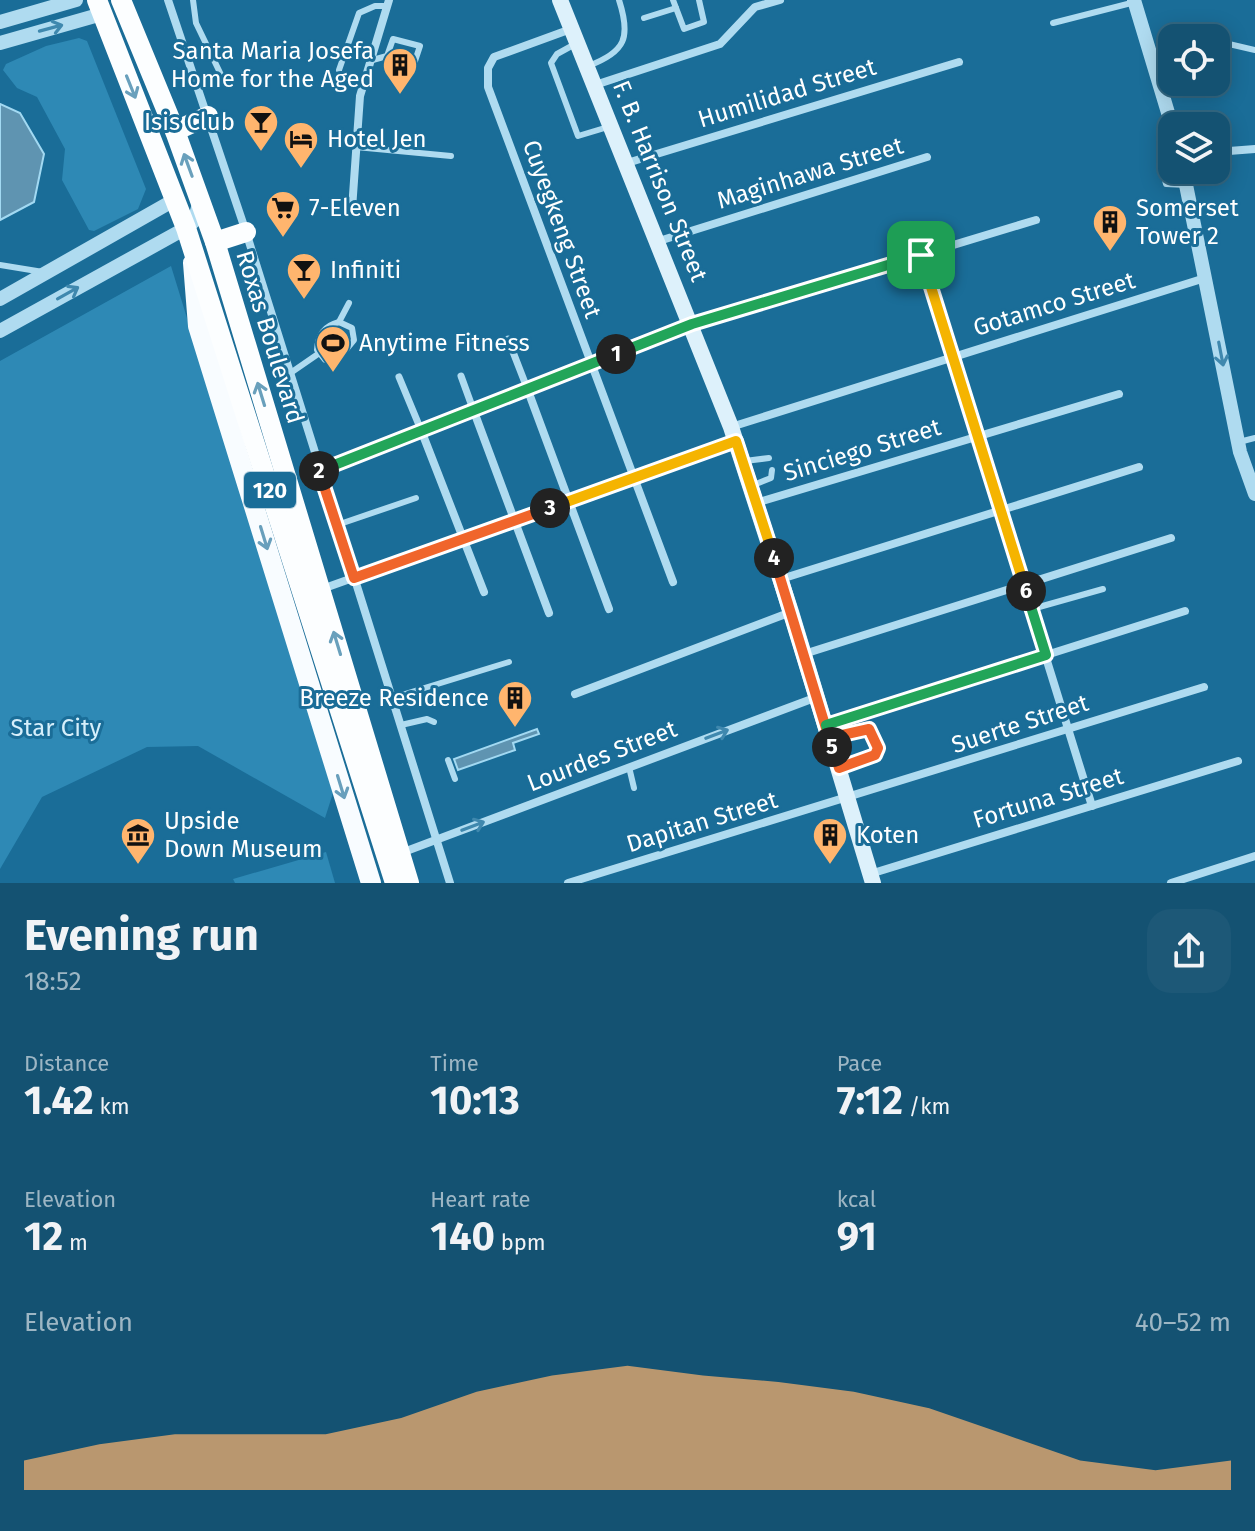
<!DOCTYPE html>
<html lang="en">
<head>
<meta charset="utf-8">
<style>
	:root { --surface:#145272; --page:#1d5877; --text:#f1f3f6; --muted:#9db6c4; --line:#336984; --accent:#ffb56e }
	body { margin:0; font-family:"Fira Sans",sans-serif; background:var(--page); color:var(--text); height:100vh; display:flex; flex-direction:column; font-size:30px; white-space:nowrap }
	* { box-sizing:border-box; margin:0 }
	p { font-size:26px; color:var(--muted) }
	.icon { flex:none; width:44px; height:44px; fill:none; stroke:currentColor; stroke-width:2; stroke-linecap:round; stroke-linejoin:round }
	.map { position:relative; height:883px; overflow:hidden }
	.sheet { display:flex; flex-direction:column; background:var(--surface); flex:1 }
	.sheet>* { flex:none }
	.fabs { position:absolute; left:1158px; top:24px; display:grid; gap:16px }
	.fabs a { display:grid; place-items:center; width:72px; height:72px; border-radius:16px; background:var(--surface); box-shadow:0 4px 20px #0003,0 0 0 2px var(--line); font-size:40px }
	.pin { position:absolute; display:grid; place-items:center; width:68px; height:68px; color:#fff; margin:-34px; border-radius:16px; box-shadow:0 4px 12px #0006 }
	.km { position:absolute; width:40px; height:40px; margin:-20px; border-radius:50%; background:#222; color:#fff; font-size:22px; line-height:40px; text-align:center }
	.round { display:grid; place-items:center; flex:none; width:84px; height:84px; border-radius:24px; background:var(--page) }
	.headline { display:flex; align-items:center; justify-content:space-between; height:136px; padding:0 24px }
	h1 { font-size:44px; font-weight:700; line-height:60px }
	.metrics { display:grid; grid-template-columns:repeat(3,1fr); gap:12px; height:136px; padding:8px 24px }
	.metrics div { display:grid; align-content:center }
	.metrics b { font-size:40px; font-weight:700 }
	.metrics small { font-size:22px; font-weight:400 }
	.metrics p { font-size:22px }
	.chart { height:224px; padding:16px 24px }
	.chart p { display:flex; justify-content:space-between }
	.chart svg { width:100%; height:144px; margin-top:8px; fill:var(--accent); opacity:.7 }
	.map>svg:first-child { display:block }
	.green { fill:#2e89b5 }
	.water { fill:#5f94b1; stroke:#a2d9f2; stroke-width:2 }
	.lines { fill:none; stroke-linecap:round; stroke-linejoin:round }
	.service { stroke:#afdbf0; stroke-width:6 }
	.pedestrian { stroke:#afdbf0; stroke-width:7 }
	.minor { stroke:#afdbf0; stroke-width:8 }
	.tertiary { stroke:#afdbf0; stroke-width:14 }
	.secondary { stroke:#ddf1fb; stroke-width:16 }
	.primary { stroke:#f8fcff; stroke-width:20 }
	.trunk { stroke:#fcfeff; stroke-width:20 }
	.oneway { stroke:#3f88ae }
	.oneway2 { stroke:#69a0bc }
	.oneway3 { stroke:#689fbc }
	.split-1-casing { stroke:#fff; stroke-width:16 }
	.split-2-casing { stroke:#fff; stroke-width:16 }
	.split-3-casing { stroke:#fff; stroke-width:16 }
	.split-4-casing { stroke:#fff; stroke-width:16 }
	.split-5-casing { stroke:#fff; stroke-width:16 }
	.split-6-casing { stroke:#fff; stroke-width:16 }
	.split-7-casing { stroke:#fff; stroke-width:16 }
	.split-1 { stroke:#22a559; stroke-width:10 }
	.split-2 { stroke:#22a559; stroke-width:10 }
	.split-3 { stroke:#f0652b; stroke-width:10 }
	.split-4 { stroke:#f5b400; stroke-width:10 }
	.split-5 { stroke:#f0652b; stroke-width:10 }
	.split-6 { stroke:#22a559; stroke-width:10 }
	.split-7 { stroke:#f5b400; stroke-width:10 }
	.labels { text-anchor:middle; dominant-baseline:central; stroke-width:6; stroke-linejoin:round; paint-order:stroke }
	.shield { fill:#1a6d98; stroke:#bad3e0; stroke-width:2 }
	.shield-label { font-size:22px; font-weight:bold; fill:#fff }
	.poi-label { font-size:24px; fill:#fff; stroke:#1a6d98; text-anchor:start }
	.street-label { font-size:24px; fill:#fff; stroke:#1a6d98 }
	.park-label { font-size:24px; fill:#d6effb; stroke:#1a6d98 }
</style>
</head>
<body>
<div class="map">
<svg width="1255" height="883" viewBox="0 0 1255 883">
	<rect width="100%" height="100%" fill="#1a6d98"/>
	<g class="green">
		<path d="M79,38L87,41L146,189L138,209L94,231L89,230L62,180L65,149L37,97L17,88L3,70L6,64L46,46Z"/>
		<path d="M171,266L333,793L325,818L198,746L147,747L42,797L0,869V361Z"/>
		<path d="M326,852L335,883H235L233,879Z"/>
	</g>
	<g class="water">
		<path d="M0,104L20,113L44,154L34,202L0,220Z"/>
		<path d="M537,729L539,734L513,743L515,750L458,770L454,759Z"/>
	</g>
	<g class="lines">
		<g class="service">
			<path d="M193,0L196,23L225,83"/>
			<path d="M673,0L684,29L704,22L699,0"/>
			<path d="M644,18L676,8"/>
			<path d="M1053,23L1135,2"/>
			<path d="M1216,41L1255,50"/>
			<path d="M577,43L557,54L551,63L578,136L608,127"/>
			<path d="M1152,55L1172,50"/>
			<path d="M369,61L387,56L415,61L420,46L393,39L387,56"/>
			<path d="M588,66C626,52 631,37 619,0"/>
			<path d="M339,70L359,13L375,6H387"/>
			<path d="M356,147L451,156"/>
			<path d="M1161,163L1166,184L1186,185"/>
			<path d="M0,265L43,272"/>
			<path d="M339,322L352,328L354,340L340,357L325,360L317,350C318,335 324,326 339,322Z"/>
			<path d="M339,322L349,303"/>
			<path d="M289,374L318,354"/>
			<path d="M1239,442L1255,438"/>
			<path d="M745,461L769,458"/>
			<path d="M751,486L771,478L772,470"/>
			<path d="M337,525L416,498"/>
			<path d="M1032,609L1103,589"/>
			<path d="M392,698L509,662"/>
			<path d="M401,725L427,719L434,722"/>
			<path d="M830,738L869,729L878,748L875,755L839,768"/>
			<path d="M448,760L455,779"/>
			<path d="M629,767L634,788"/>
		</g>
		<g class="pedestrian">
			<path d="M508,339L527,388"/>
			<path d="M461,376L473,409"/>
			<path d="M399,377L421,430"/>
		</g>
		<g class="minor">
			<path d="M168,0L246,232L450,883"/>
			<path d="M571,29L494,57L488,68V87L673,582"/>
			<path d="M595,85L720,44L755,7L780,0"/>
			<path d="M1216,152L1255,149"/>
			<path d="M627,163L959,62"/>
			<path d="M352,209L360,96L389,0"/>
			<path d="M659,241L927,157"/>
			<path d="M921,255L1092,806"/>
			<path d="M527,388L609,609"/>
			<path d="M473,409L549,613"/>
			<path d="M731,427L1205,278"/>
			<path d="M421,430L484,592"/>
			<path d="M318,470L692,324L1036,220"/>
			<path d="M756,503L1119,394"/>
			<path d="M781,579L1139,467"/>
			<path d="M322,589L735,441"/>
			<path d="M804,654L1171,538"/>
			<path d="M575,694L791,612"/>
			<path d="M826,725L1185,611"/>
			<path d="M401,853L817,697"/>
			<path d="M870,874L1238,761"/>
			<path d="M568,883L1204,687"/>
			<path d="M1171,883L1255,856"/>
		</g>
		<g class="tertiary">
			<path d="M1134,0L1172,126"/>
			<path d="M0,22L76,0"/>
			<path d="M0,43L102,14"/>
			<path d="M1183,170L1240,452L1255,494"/>
			<path d="M0,299L176,199"/>
			<path d="M0,331L186,228L194,221L200,201"/>
		</g>
		<path class="secondary" d="M560,0L731,427L791,612L873,883"/>
		<path class="primary" d="M193,263L198,326L371,883"/>
		<g class="trunk">
			<path d="M97,0L186,228L395,883"/>
			<path d="M121,0L175,131L215,242L409,883"/>
			<path d="M175,131L208,116"/>
			<path d="M215,242L246,232"/>
		</g>
	</g>
	<defs><path id="oneway-shaft" d="M-6 0H5M1.5-3L5.5 0L1.5 3" fill="none" stroke-width="1.6" stroke-linecap="round" stroke-linejoin="round" transform="scale(2)"/></defs>
	<g class="oneway">
		<use href="#oneway-shaft" transform="translate(51 28) rotate(-15)"/>
		<use href="#oneway-shaft" transform="translate(68 293) rotate(-29)"/>
		<use href="#oneway-shaft" transform="translate(1221 354) rotate(79)"/>
		<use href="#oneway-shaft" transform="translate(717 734) rotate(-21)"/>
		<use href="#oneway-shaft" transform="translate(473 826) rotate(-21)"/>
	</g>
	<g class="oneway2">
		<use href="#oneway-shaft" transform="translate(131 87) rotate(68)"/>
		<use href="#oneway-shaft" transform="translate(188 165) rotate(-110)"/>
		<use href="#oneway-shaft" transform="translate(261 394) rotate(-107)"/>
		<use href="#oneway-shaft" transform="translate(337 643) rotate(-107)"/>
	</g>
	<g class="oneway3">
		<use href="#oneway-shaft" transform="translate(264 538) rotate(73)"/>
		<use href="#oneway-shaft" transform="translate(341 787) rotate(73)"/>
	</g>
	<g class="lines">
		<g class="split-1-casing">
			<path id="split-1" d="M616,354L692,324L921,255"/>
		</g>
		<g class="split-2-casing">
			<path id="split-2" d="M319,471L616,354"/>
		</g>
		<g class="split-3-casing">
			<path id="split-3" d="M319,471L354,578L550,508"/>
		</g>
		<g class="split-4-casing">
			<path id="split-4" d="M550,508L736,441L774,558"/>
		</g>
		<g class="split-5-casing">
			<path id="split-5" d="M774,558L829,738L869,729L878,748L875,755L839,768L832,747"/>
		</g>
		<g class="split-6-casing">
			<path id="split-6" d="M832,747L826,725L1046,655L1026,591"/>
		</g>
		<g class="split-7-casing">
			<path id="split-7" d="M921,255L1026,591"/>
		</g>
		<use href="#split-1" class="split-1"/>
		<use href="#split-2" class="split-2"/>
		<use href="#split-3" class="split-3"/>
		<use href="#split-4" class="split-4"/>
		<use href="#split-5" class="split-5"/>
		<use href="#split-6" class="split-6"/>
		<use href="#split-7" class="split-7"/>
	</g>
	<defs>
		<g id="building-pin" transform="scale(1.8)"><path d="M0 17L-7.5 6A9.5 9.5 0 1 1 7.5 6Z" fill="#ffb56e" stroke="#1a6d98"/><path d="M-4-6H4V6H1V3H-1V6H-4ZM-2.5-4.3h1.7v1.8h-1.7ZM.8-4.3h1.7v1.8H.8ZM-2.5-1h1.7V.8h-1.7ZM.8-1h1.7V.8H.8Z" fill="#111"/></g>
		<g id="bar-pin" transform="scale(1.8)"><path d="M0 17L-7.5 6A9.5 9.5 0 1 1 7.5 6Z" fill="#ffb56e" stroke="#1a6d98"/><path d="M-6-5H6L.8 .8V4.5H3.5V6h-7V4.5H-.8V.8Z" fill="#111"/></g>
		<g id="hotel-pin" transform="scale(1.8)"><path d="M0 17L-7.5 6A9.5 9.5 0 1 1 7.5 6Z" fill="#ffb56e" stroke="#1a6d98"/><path d="M-6-4.5h1.5V1H6V5H4.5V3h-9V5H-6ZM-4 0a1.8 1.8 0 1 1 3.6 0ZM.5 0V-2.5h3Q6-2.5 6 0Z" fill="#111"/></g>
		<g id="supermarket-pin" transform="scale(1.8)"><path d="M0 17L-7.5 6A9.5 9.5 0 1 1 7.5 6Z" fill="#ffb56e" stroke="#1a6d98"/><path d="M-6-5.5h2.5l.6 2H6L4.5 2H-2.5L-4.4-4H-6ZM-1.5 3.2a1.3 1.3 0 1 0 .1 0ZM3 3.2a1.3 1.3 0 1 0 .1 0Z" fill="#111"/></g>
		<g id="stadium-pin" transform="scale(1.8)"><path d="M0 17L-7.5 6A9.5 9.5 0 1 1 7.5 6Z" fill="#ffb56e" stroke="#1a6d98"/><path d="M0-5a6.5 5 0 1 0 0 10a6.5 5 0 1 0 0-10ZM-3.5-1.8h7v3.6h-7Z" fill="#111"/></g>
		<g id="museum-pin" transform="scale(1.8)"><path d="M0 17L-7.5 6A9.5 9.5 0 1 1 7.5 6Z" fill="#ffb56e" stroke="#1a6d98"/><path d="M0-6L6-3V-2H-6V-3ZM-5-1h2V3h-2ZM-1-1h2V3h-2ZM3-1h2V3H3ZM-6 4H6V6H-6Z" fill="#111"/></g>
	</defs>
	<g fill-rule="evenodd">
		<use href="#building-pin" x="400" y="65"/>
		<use href="#bar-pin" x="261" y="122"/>
		<use href="#hotel-pin" x="301" y="139"/>
		<use href="#supermarket-pin" x="283" y="208"/>
		<use href="#building-pin" x="1110" y="222"/>
		<use href="#bar-pin" x="304" y="270"/>
		<use href="#stadium-pin" x="333" y="343"/>
		<use href="#building-pin" x="515" y="698"/>
		<use href="#museum-pin" x="138" y="835"/>
		<use href="#building-pin" x="830" y="835"/>
	</g>
	<g class="labels">
		<rect class="shield" x="244" y="472" width="52" height="36" rx="6"/>
		<g class="shield-label">
			<text x="270" y="490">120</text>
		</g>
		<g class="poi-label">
			<text x="374" y="51" text-anchor="end">Santa Maria Josefa<tspan x="374" dy="28">Home for the Aged</tspan></text>
			<text x="235" y="122" text-anchor="end">Isis Club</text>
			<text x="327" y="139">Hotel Jen</text>
			<text x="309" y="208">7-Eleven</text>
			<text x="1136" y="208">Somerset<tspan x="1136" dy="28">Tower 2</tspan></text>
			<text x="330" y="270">Infiniti</text>
			<text x="359" y="343">Anytime Fitness</text>
			<text x="489" y="698" text-anchor="end">Breeze Residence</text>
			<text x="164" y="821">Upside<tspan x="164" dy="28">Down Museum</tspan></text>
			<text x="856" y="835">Koten</text>
		</g>
		<g class="street-label">
			<text transform="translate(787 93) rotate(-17)">Humilidad Street</text>
			<text transform="translate(810 173) rotate(-17)">Maginhawa Street</text>
			<text transform="translate(660 181) rotate(68)">F. B. Harrison Street</text>
			<text transform="translate(562 229) rotate(70)">Cuyegkeng Street</text>
			<text transform="translate(1054 304) rotate(-17)">Gotamco Street</text>
			<text transform="translate(270 337) rotate(73)">Roxas Boulevard</text>
			<text transform="translate(862 450) rotate(-17)">Sinciego Street</text>
			<text transform="translate(1020 724) rotate(-18)">Suerte Street</text>
			<text transform="translate(602 756) rotate(-21)">Lourdes Street</text>
			<text transform="translate(1048 798) rotate(-17)">Fortuna Street</text>
			<text transform="translate(702 822) rotate(-17)">Dapitan Street</text>
		</g>
		<g class="park-label">
			<text x="56" y="728">Star City</text>
		</g>
	</g>
</svg>
<div class="fabs">
<a><svg class="icon" aria-label="locate" viewBox="0 0 24 24"><circle cx="12" cy="12" r="6"/><path d="M12 2v4M12 18v4M2 12h4M18 12h4"/></svg></a>
<a><svg class="icon" aria-label="layers" viewBox="0 0 24 24"><path d="M12 4l9 5-9 5-9-5zM3 14l9 5 9-5"/></svg></a>
</div>
<div class="pin" style="left:921px;top:255px;background:#1e9e55"><svg class="icon" aria-label="arrive" viewBox="0 0 24 24"><path d="M6 21V4h12l-3 4 3 4H6"/></svg></div>
<b class="km" style="left:616px;top:354px">1</b>
<b class="km" style="left:319px;top:471px">2</b>
<b class="km" style="left:550px;top:508px">3</b>
<b class="km" style="left:774px;top:558px">4</b>
<b class="km" style="left:832px;top:747px">5</b>
<b class="km" style="left:1026px;top:591px">6</b>
</div>
<section class="sheet">
<div class="headline"><div><h1>Evening run</h1><p>18:52</p></div><a class="round"><svg class="icon" aria-label="share" viewBox="0 0 24 24"><path d="M12 15V3M7 8l5-5 5 5M5 13v7h14v-7"/></svg></a></div>
<div class="metrics">
<div><p>Distance</p><b>1.42<small> km</small></b></div>
<div><p>Time</p><b>10:13</b></div>
<div><p>Pace</p><b>7:12<small> /km</small></b></div>
</div>
<div class="metrics">
<div><p>Elevation</p><b>12<small> m</small></b></div>
<div><p>Heart rate</p><b>140<small> bpm</small></b></div>
<div><p>kcal</p><b>91</b></div>
</div>
<div class="chart"><p><span>Elevation</span>40–52 m</p>
<svg viewBox="0 0 160 44" preserveAspectRatio="none"><path d="M0 44V35L10 30L20 27L30 27L40 27L50 22L60 14L70 9L80 6L90 9L100 11L110 14L120 19L130 27L140 35L150 38L160 35V44z"/></svg>
</div>
</section>
</body>
</html>
